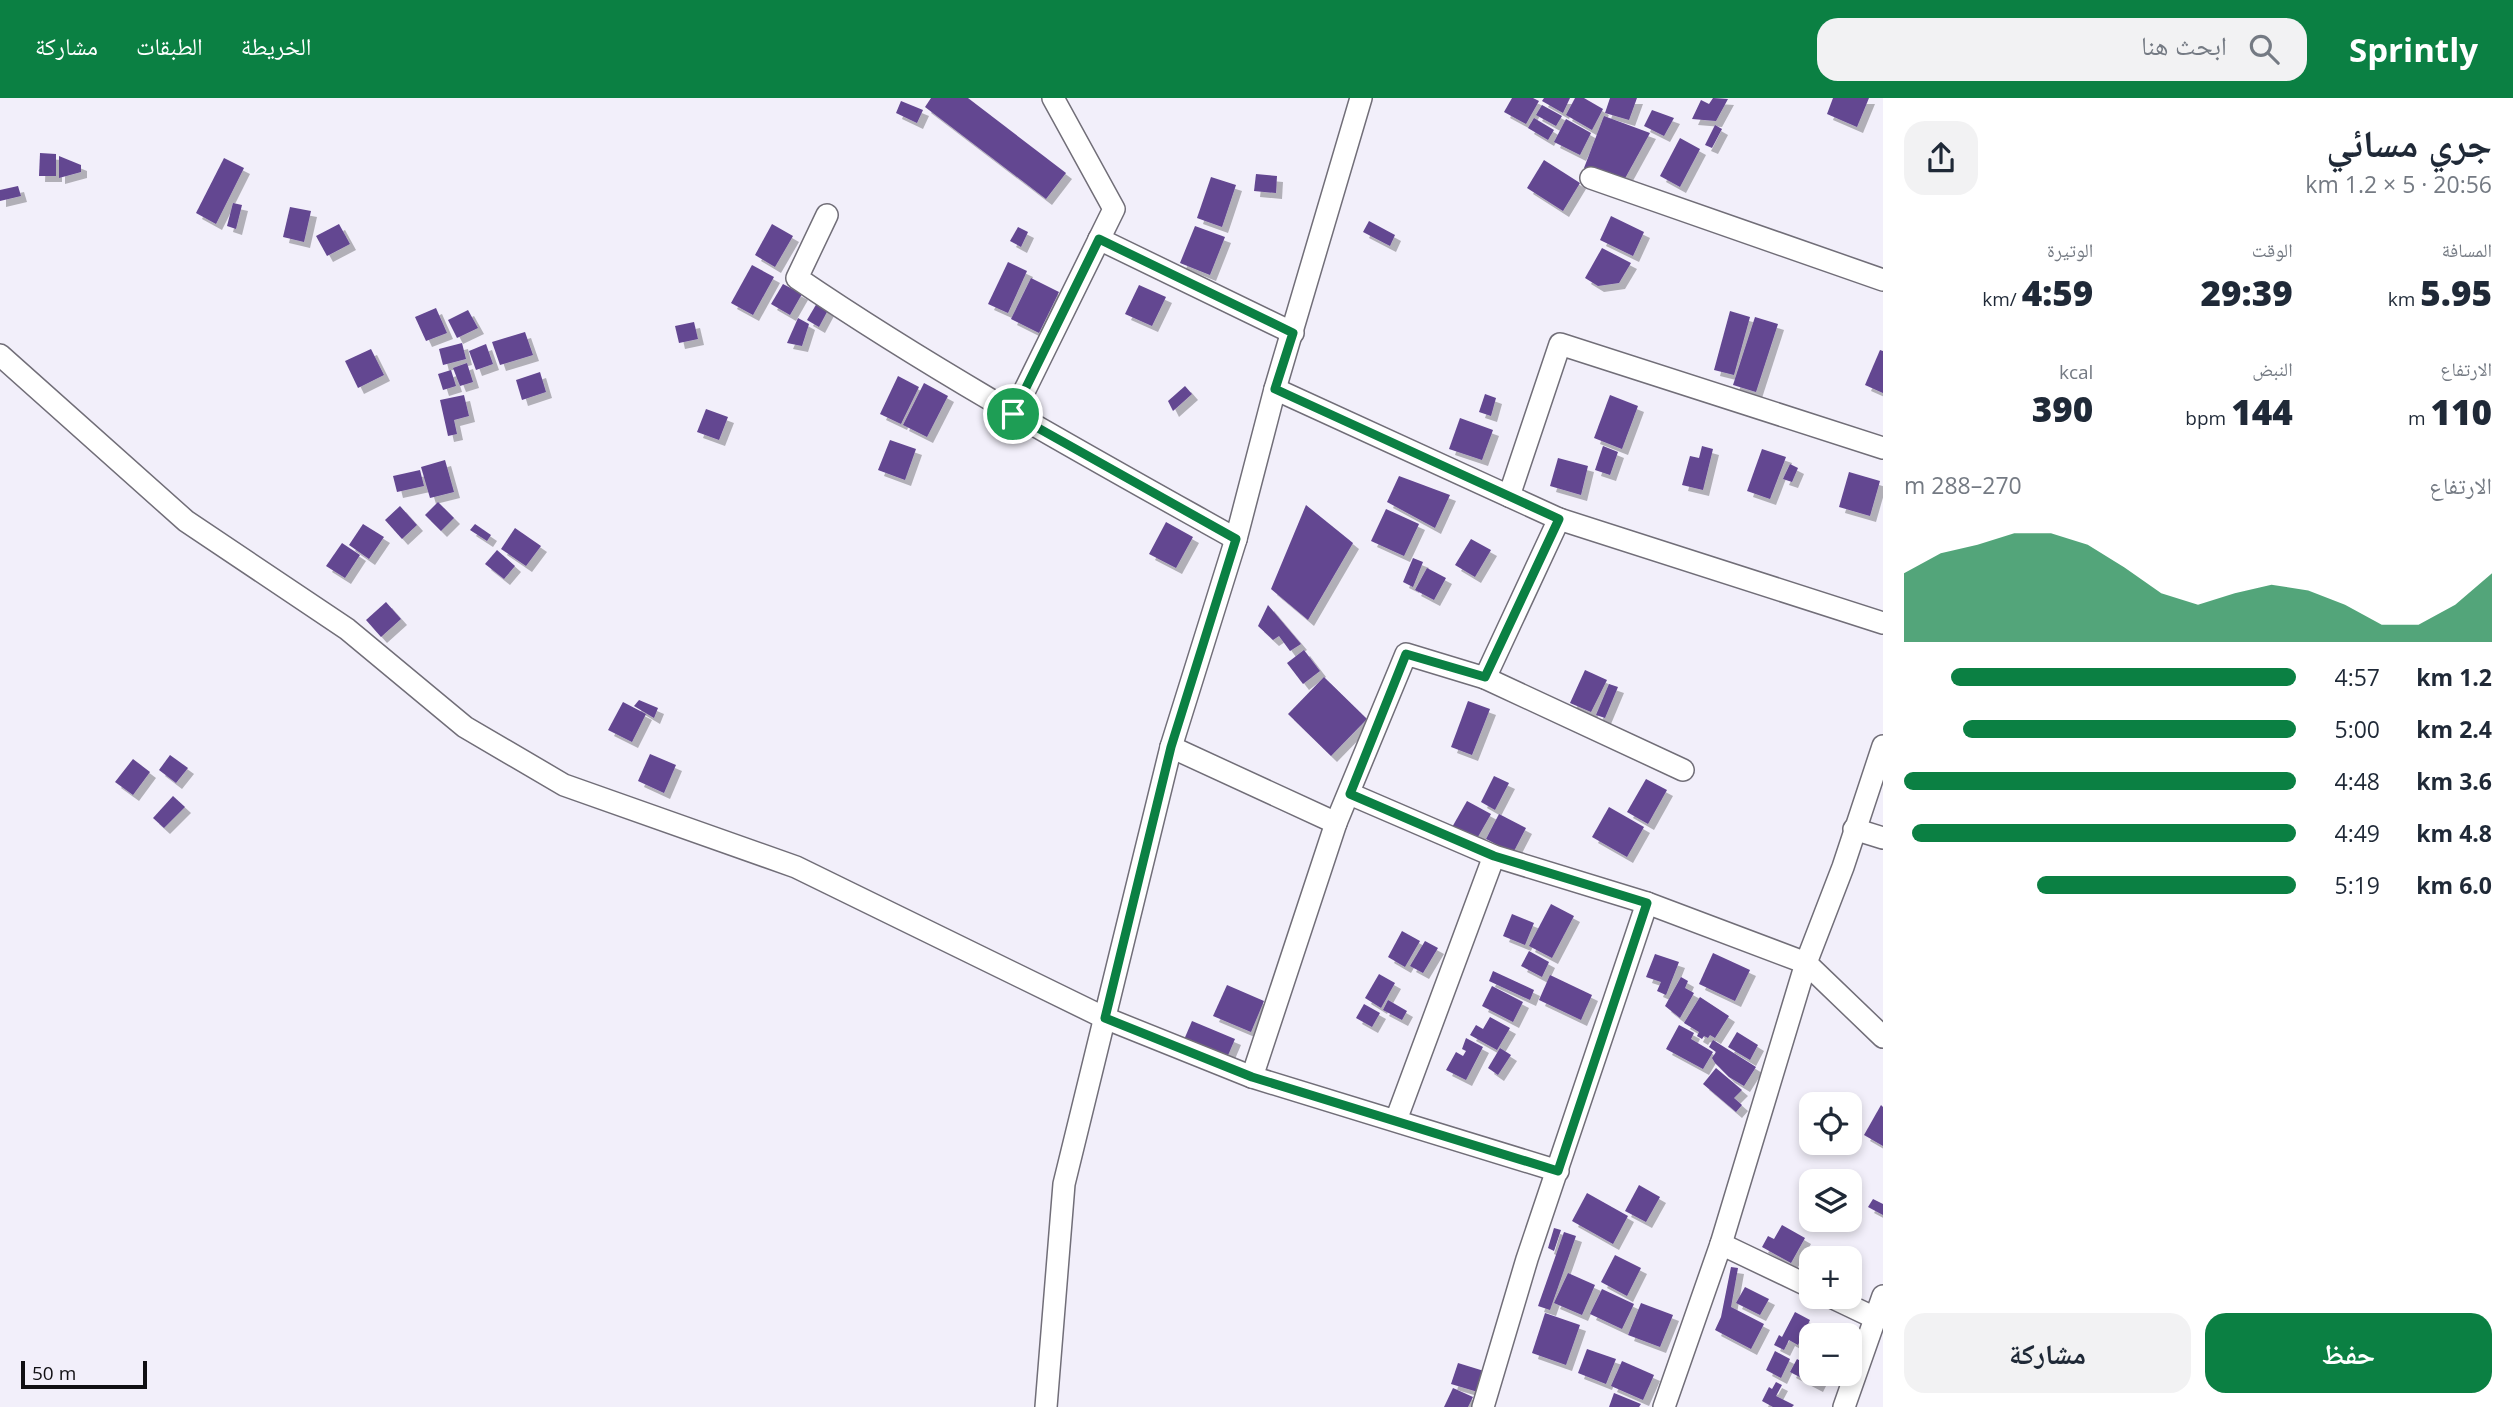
<!DOCTYPE html>
<html lang="ar">
<head>
<meta charset="utf-8">
<style>
	:root { --surface:#fff; --page:#f2f2f3; --text:#1f2937; --muted:#747a83; --accent:#0b8043 }
	body { margin:0; font-family:"Open Sans","Noto Naskh Arabic",sans-serif; background:var(--page); color:var(--text); direction:rtl; height:100vh; display:flex; flex-direction:column; font-size:26px; white-space:nowrap }
	* { box-sizing:border-box; margin:0 }
	p { font-size:23px; color:var(--muted) }
	.icon { flex:none; width:38px; height:38px; fill:none; stroke:currentColor; stroke-width:2; stroke-linecap:round; stroke-linejoin:round }
	.map { position:relative; flex:1; overflow:hidden; direction:ltr }
	.drawer { display:flex; flex-direction:column; background:var(--surface); width:630px }
	.drawer>* { flex:none }
	.buttons { position:absolute; left:1799px; top:994px; display:grid; gap:14px }
	.buttons a { display:grid; place-items:center; width:63px; height:63px; border-radius:14px; background:var(--surface); box-shadow:0 4px 10px #0003; font-size:35px }
	.scale { position:absolute; left:21px; bottom:18px; width:126px; box-sizing:border-box; padding-left:7px; border:4px solid #100f13; border-top:0; font-size:19px; line-height:24px; white-space:nowrap; color:#100f13; -webkit-text-stroke:5px #f2effa; paint-order:stroke }
	.pin { position:absolute; display:grid; place-items:center; width:60px; height:60px; color:#fff; margin:-30px; border:4px solid #fff; border-radius:50%; box-shadow:0 2px 7px #0007 }
	.round { display:grid; place-items:center; flex:none; width:74px; height:74px; border-radius:21px; background:var(--page) }
	.head { display:flex; align-items:center; justify-content:space-between; height:119px; padding:0 21px }
	h1 { font-size:38px; font-weight:800; line-height:52px }
	.stats { display:grid; grid-template-columns:repeat(3,1fr); gap:10px; height:119px; padding:7px 21px }
	.stats div { display:grid; align-content:center }
	.stats b { font-size:35px; font-weight:800 }
	.stats small { font-size:19px; font-weight:400 }
	.stats p { font-size:19px }
	.chart { height:196px; padding:14px 21px }
	.chart p { display:flex; justify-content:space-between }
	.chart svg { width:100%; height:126px; margin-top:7px; fill:var(--accent); opacity:.7 }
	.cta { display:flex; gap:14px; margin-top:auto; padding:14px 21px }
	.cta a { flex:1; height:80px; border-radius:21px; background:var(--accent); color:#fff; font-size:28px; font-weight:800; line-height:80px; text-align:center }
	.cta a+a { background:var(--page); color:var(--text) }
	ul { padding:0 21px; list-style:none; font-size:23px }
	li { display:grid; grid-template-columns:112px 84px 1fr; align-items:center; height:52px }
	li i { height:18px; border-radius:9px; background:var(--accent) }
	header { display:flex; align-items:center; gap:42px; box-sizing:border-box; height:98px; padding:0 35px; background:var(--accent); color:#fff }
	header strong { font-size:33px }
	nav { display:flex; gap:38px; margin-inline-start:auto; font-size:24px }
	.search { width:490px; height:63px; background:var(--page); display:flex; align-items:center; gap:18px; box-sizing:border-box; padding:0 24px; border-radius:21px; color:var(--muted); font-size:26px }
	main { display:flex; flex:1; min-height:0 }
	.map>svg:first-child { display:block }
	.building { fill:#634691; filter:url(#shadow) }
	.lines { fill:none; stroke-linecap:round; stroke-linejoin:round }
	.minor-casing { stroke:#716e78; stroke-width:24 }
	.minor { stroke:#fff; stroke-width:21 }
	.route-casing { stroke:#fff; stroke-width:14 }
	.route { stroke:#0b8043; stroke-width:9 }
</style>
</head>
<body>
<header>
<strong>Sprintly</strong>
<div class="search"><svg class="icon" aria-label="search" viewBox="0 0 24 24"><circle cx="10" cy="10" r="6"/><path d="M15 15l6 6"/></svg>ابحث هنا</div>
<nav><a>الخريطة</a><a>الطبقات</a><a>مشاركة</a></nav>
</header>
<main>
<section class="drawer">
<div class="head"><div><h1>جري مسائي</h1><p>20:56 · 5 × 1.2 km</p></div><a class="round"><svg class="icon" aria-label="share" viewBox="0 0 24 24"><path d="M12 15V3M7 8l5-5 5 5M5 13v7h14v-7"/></svg></a></div>
<div class="stats">
<div><p>المسافة</p><b>5.95<small> km</small></b></div>
<div><p>الوقت</p><b>29:39</b></div>
<div><p>الوتيرة</p><b>4:59<small> /km</small></b></div>
</div>
<div class="stats">
<div><p>الارتفاع</p><b>110<small> m</small></b></div>
<div><p>النبض</p><b>144<small> bpm</small></b></div>
<div><p>kcal</p><b>390</b></div>
</div>
<div class="chart"><p><span>الارتفاع</span>270–288 m</p>
<svg viewBox="0 0 160 44" preserveAspectRatio="none"><path d="M0 44V20L10 13L20 10L30 6L40 6L50 10L60 18L70 27L80 31L90 27L100 24L110 26L120 31L130 38L140 38L150 31L160 20V44z"/></svg>
</div>
<ul>
<li><b>1.2 km</b>4:57<i style="width:88%"></i></li>
<li><b>2.4 km</b>5:00<i style="width:85%"></i></li>
<li><b>3.6 km</b>4:48<i style="width:100%"></i></li>
<li><b>4.8 km</b>4:49<i style="width:98%"></i></li>
<li><b>6.0 km</b>5:19<i style="width:66%"></i></li>
</ul>
<div class="cta"><a>حفظ</a><a>مشاركة</a></div>
</section>
<div class="map">
<svg width="1883" height="1309" viewBox="0 0 1883 1309">
	<defs>
		<filter id="shadow"><feDropShadow dx="6" dy="6" stdDeviation="0" flood-color="#0004"/></filter>
	</defs>
	<rect width="100%" height="100%" fill="#f2effa"/>
	<g class="building">
		<path d="M931,0H968L1066,75L1046,101L925,9Z"/>
		<path d="M1512,0H1533L1539,3L1526,26L1504,14Z"/>
		<path d="M1544,0H1570L1563,15L1542,3Z"/>
		<path d="M1575,0H1584L1603,11L1592,32L1566,17Z"/>
		<path d="M1610,0H1637L1629,22L1605,15Z"/>
		<path d="M1713,0L1728,1L1716,23L1692,21L1701,2L1709,6Z"/>
		<path d="M1833,0H1869L1857,29L1827,16Z"/>
		<path d="M901,3L923,12L917,25L896,15Z"/>
		<path d="M1542,7L1562,18L1556,28L1536,17Z"/>
		<path d="M1652,12L1674,20L1664,38L1644,28Z"/>
		<path d="M1604,18L1650,35L1623,84L1584,70Z"/>
		<path d="M1534,20L1554,32L1548,42L1528,30Z"/>
		<path d="M1566,21L1591,35L1580,57L1554,44Z"/>
		<path d="M1715,27L1722,31L1712,50L1705,47Z"/>
		<path d="M1680,40L1700,51L1680,89L1660,78Z"/>
		<path d="M40,55L56,56V78H39Z"/>
		<path d="M59,58L81,67V74L59,80Z"/>
		<path d="M224,60L244,70L216,126L196,115Z"/>
		<path d="M1544,62L1580,85L1563,113L1527,90Z"/>
		<path d="M1256,76L1277,78L1276,95L1254,93Z"/>
		<path d="M1211,79L1236,87L1222,129L1197,120Z"/>
		<path d="M18,88L21,98L0,103V92Z"/>
		<path d="M233,105L242,107L236,131L227,128Z"/>
		<path d="M290,109L311,113L304,144L283,139Z"/>
		<path d="M1611,118L1644,134L1633,158L1600,142Z"/>
		<path d="M1369,123L1395,137L1390,148L1363,134Z"/>
		<path d="M339,126L350,146L327,158L316,138Z"/>
		<path d="M772,126L793,138L775,169L755,157Z"/>
		<path d="M1195,128L1225,139L1210,177L1180,165Z"/>
		<path d="M1018,129L1028,134L1021,149L1010,143Z"/>
		<path d="M1602,150L1631,165L1619,185L1598,188L1585,180Z"/>
		<path d="M1008,164L1027,173L1008,215L988,206Z"/>
		<path d="M752,167L774,179L753,217L731,205Z"/>
		<path d="M1031,180L1059,194L1039,235L1011,221Z"/>
		<path d="M783,186L802,196L790,217L771,206Z"/>
		<path d="M1139,187L1166,199L1152,228L1125,216Z"/>
		<path d="M817,205L828,212L819,229L807,222Z"/>
		<path d="M436,210L447,235L426,243L415,219Z"/>
		<path d="M468,212L478,230L457,240L448,222Z"/>
		<path d="M1730,213L1750,219L1734,277L1714,272Z"/>
		<path d="M1755,219L1778,226L1756,294L1733,287Z"/>
		<path d="M798,220L809,226L802,248L787,245Z"/>
		<path d="M694,224L698,241L679,245L675,228Z"/>
		<path d="M525,234L533,257L500,267L492,244Z"/>
		<path d="M462,245L466,261L443,267L439,251Z"/>
		<path d="M486,246L493,266L476,272L469,253Z"/>
		<path d="M371,251L384,277L358,290L345,263Z"/>
		<path d="M1880,252L1883,253V295L1865,287Z"/>
		<path d="M467,265L473,284L460,288L453,270Z"/>
		<path d="M451,272L456,288L443,292L438,276Z"/>
		<path d="M540,274L546,294L522,302L516,282Z"/>
		<path d="M898,278L919,289L901,326L880,316Z"/>
		<path d="M924,285L948,298L927,339L903,327Z"/>
		<path d="M1185,288L1192,296L1173,313L1168,303Z"/>
		<path d="M1485,296L1496,300L1491,318L1479,314Z"/>
		<path d="M464,297L469,318L454,322L457,336L448,338L440,302Z"/>
		<path d="M1610,297L1638,308L1622,351L1594,340Z"/>
		<path d="M706,311L728,319L719,342L697,334Z"/>
		<path d="M1460,320L1493,332L1482,362L1449,351Z"/>
		<path d="M890,342L916,351L905,382L878,372Z"/>
		<path d="M1603,348L1618,354L1610,377L1595,372Z"/>
		<path d="M1702,348L1713,351L1703,392L1682,387L1690,358L1699,360Z"/>
		<path d="M1762,351L1786,359L1770,401L1747,393Z"/>
		<path d="M1558,360L1588,368L1581,397L1550,388Z"/>
		<path d="M445,362L454,394L430,400L421,369Z"/>
		<path d="M1790,366L1798,370L1792,384L1783,381Z"/>
		<path d="M420,372L424,388L397,394L393,378Z"/>
		<path d="M1849,374L1880,383L1870,418L1839,409Z"/>
		<path d="M1399,378L1450,397L1435,430L1387,404Z"/>
		<path d="M438,404L454,420L441,433L425,417Z"/>
		<path d="M1306,407L1353,445L1308,522L1271,491Z"/>
		<path d="M400,408L417,427L402,441L385,422Z"/>
		<path d="M1386,411L1419,426L1404,458L1371,443Z"/>
		<path d="M1166,424L1193,439L1176,470L1149,456Z"/>
		<path d="M363,426L384,439L369,461L349,447Z"/>
		<path d="M475,426L491,437L487,443L470,432Z"/>
		<path d="M515,430L541,448L526,468L501,451Z"/>
		<path d="M1471,441L1491,452L1475,479L1455,467Z"/>
		<path d="M342,445L360,457L345,480L326,468Z"/>
		<path d="M497,452L515,468L504,481L485,466Z"/>
		<path d="M1413,460L1423,464L1413,489L1403,484Z"/>
		<path d="M1427,470L1446,480L1434,502L1415,492Z"/>
		<path d="M386,504L401,521L381,539L366,522Z"/>
		<path d="M1268,507L1301,546L1290,553L1279,538L1273,542L1258,528Z"/>
		<path d="M1304,552L1320,573L1303,586L1287,565Z"/>
		<path d="M1585,572L1607,582L1591,614L1570,605Z"/>
		<path d="M1324,579L1367,621L1331,658L1288,616Z"/>
		<path d="M1609,586L1618,589L1605,620L1596,617Z"/>
		<path d="M639,602L658,610L654,620L634,608Z"/>
		<path d="M1468,603L1490,611L1472,657L1451,649Z"/>
		<path d="M623,604L646,616L632,644L608,632Z"/>
		<path d="M650,656L676,667L664,695L638,683Z"/>
		<path d="M170,657L188,670L176,685L159,672Z"/>
		<path d="M133,661L150,674L133,697L115,684Z"/>
		<path d="M1494,678L1509,685L1495,712L1481,704Z"/>
		<path d="M1646,681L1667,692L1648,726L1627,714Z"/>
		<path d="M173,698L185,709L164,730L153,720Z"/>
		<path d="M1467,703L1491,716L1475,744L1451,731Z"/>
		<path d="M1609,709L1644,729L1627,759L1592,739Z"/>
		<path d="M1499,716L1526,730L1513,755L1486,741Z"/>
		<path d="M1551,806L1574,818L1552,860L1529,848Z"/>
		<path d="M1512,816L1534,825L1525,847L1503,838Z"/>
		<path d="M1402,833L1420,843L1405,869L1388,859Z"/>
		<path d="M1425,843L1438,850L1423,875L1410,868Z"/>
		<path d="M1529,853L1549,864L1542,879L1521,868Z"/>
		<path d="M1713,855L1750,872L1735,903L1699,886Z"/>
		<path d="M1655,856L1679,864L1666,897L1657,893L1661,884L1646,879Z"/>
		<path d="M1493,873L1534,892L1530,902L1489,883Z"/>
		<path d="M1379,876L1395,885L1381,910L1365,900Z"/>
		<path d="M1550,877L1592,897L1581,922L1539,902Z"/>
		<path d="M1681,879L1688,883L1685,890L1694,895L1680,920L1665,908Z"/>
		<path d="M1227,887L1264,903L1251,934L1213,918Z"/>
		<path d="M1492,888L1523,904L1513,924L1482,908Z"/>
		<path d="M1700,899L1729,918L1715,940L1710,937L1708,940L1704,938L1702,941L1697,938L1699,934L1684,925Z"/>
		<path d="M1388,902L1407,913L1402,922L1383,912Z"/>
		<path d="M1364,906L1380,915L1372,929L1356,920Z"/>
		<path d="M1490,919L1510,930L1497,952L1470,937L1476,927L1483,931Z"/>
		<path d="M1192,923L1235,941L1223,969L1180,951Z"/>
		<path d="M1679,927L1694,935L1691,941L1713,954L1703,971L1666,951Z"/>
		<path d="M1737,934L1758,947L1750,962L1728,949Z"/>
		<path d="M1466,940L1483,949L1466,982L1446,972L1456,954L1463,958L1466,953L1462,951Z"/>
		<path d="M1713,942L1756,969L1744,988L1729,979L1715,965L1712,960L1716,954L1709,949Z"/>
		<path d="M1500,950L1511,957L1498,977L1488,970Z"/>
		<path d="M1716,970L1742,992L1734,1000L1742,1007L1736,1014L1703,986Z"/>
		<path d="M1881,1007L1883,1009V1048L1864,1037Z"/>
		<path d="M1639,1087L1660,1099L1646,1124L1625,1113Z"/>
		<path d="M1587,1095L1628,1118L1613,1146L1572,1123Z"/>
		<path d="M1873,1101L1883,1106V1117L1868,1109Z"/>
		<path d="M1782,1127L1805,1140L1791,1165L1762,1149L1768,1138L1774,1141Z"/>
		<path d="M1554,1130L1561,1132L1554,1153L1548,1150Z"/>
		<path d="M1564,1134L1576,1138L1550,1212L1538,1208Z"/>
		<path d="M1615,1157L1641,1170L1627,1198L1601,1184Z"/>
		<path d="M1731,1169L1738,1170L1731,1209L1764,1226L1751,1251L1715,1232L1721,1219Z"/>
		<path d="M1568,1175L1595,1187L1582,1217L1554,1205Z"/>
		<path d="M1745,1189L1769,1201L1760,1217L1736,1205Z"/>
		<path d="M1602,1191L1634,1206L1622,1231L1590,1216Z"/>
		<path d="M1641,1205L1673,1217L1660,1249L1628,1237Z"/>
		<path d="M1795,1214L1810,1222L1798,1247L1789,1242L1784,1252L1774,1247L1779,1237L1782,1239Z"/>
		<path d="M1545,1215L1580,1227L1566,1267L1532,1255Z"/>
		<path d="M1587,1251L1616,1261L1606,1286L1578,1275Z"/>
		<path d="M1775,1253L1790,1261L1781,1280L1766,1272Z"/>
		<path d="M1797,1261L1811,1269V1276H1823L1817,1288L1790,1274Z"/>
		<path d="M1622,1263L1654,1277L1643,1302L1611,1288Z"/>
		<path d="M1458,1265L1484,1273L1478,1294L1451,1286Z"/>
		<path d="M1776,1284L1782,1287L1776,1298L1794,1307L1792,1309H1773L1762,1303L1769,1289L1772,1291Z"/>
		<path d="M1453,1290L1473,1299L1468,1309H1444Z"/>
		<path d="M1614,1295L1641,1306L1639,1309H1609Z"/>
	</g>
	<g class="lines">
		<g class="minor-casing">
			<g id="minor">
				<path d="M1591,80L1883,182"/>
				<path d="M827,117L797,180C938,276 1088,358 1236,441"/>
				<path d="M1099,141L1293,235"/>
				<path d="M0,257L186,423L347,531L465,629L564,687L796,769L1105,920L1252,979L1558,1073"/>
				<path d="M1275,291L1559,421L1883,525"/>
				<path d="M1013,316L1114,111L1053,0"/>
				<path d="M1509,398L1560,246L1883,350"/>
				<path d="M1485,580L1559,421"/>
				<path d="M1171,649L1336,725"/>
				<path d="M1350,696L1494,758L1647,805L1806,865L1883,939"/>
				<path d="M1854,731L1883,740"/>
				<path d="M1252,979L1336,725L1406,556L1485,580L1683,672"/>
				<path d="M1396,1022L1494,758"/>
				<path d="M1721,1146L1811,1189"/>
				<path d="M1831,1199L1875,1220"/>
				<path d="M1046,1309L1064,1086L1171,649L1236,441L1275,291L1361,0"/>
				<path d="M1483,1309L1527,1161L1647,805"/>
				<path d="M1664,1309L1721,1146L1806,865L1843,769L1883,648"/>
				<path d="M1844,1309L1883,1198"/>
			</g>
		</g>
		<use href="#minor" class="minor"/>
	</g>
	<g class="lines">
		<g class="route-casing">
			<path id="route" d="M1099,141L1293,235L1275,291L1559,421L1485,579L1406,556L1350,696L1494,758L1647,805L1558,1073L1252,979L1105,920L1171,649L1236,441L1013,316Z"/>
		</g>
		<use href="#route" class="route"/>
	</g>
</svg>
<div class="buttons">
<a><svg class="icon" aria-label="locate" viewBox="0 0 24 24"><circle cx="12" cy="12" r="6"/><path d="M12 2v4M12 18v4M2 12h4M18 12h4"/></svg></a>
<a><svg class="icon" aria-label="layers" viewBox="0 0 24 24"><path d="M12 4l9 5-9 5-9-5zM3 14l9 5 9-5"/></svg></a>
<a>+</a>
<a>−</a>
</div>
<div class="scale">50 m</div>
<div class="pin" style="left:1013px;top:316px;background:#1e9e55"><svg class="icon" aria-label="arrive" viewBox="0 0 24 24"><path d="M6 21V4h12l-3 4 3 4H6"/></svg></div>
</div>
</main>
</body>
</html>
